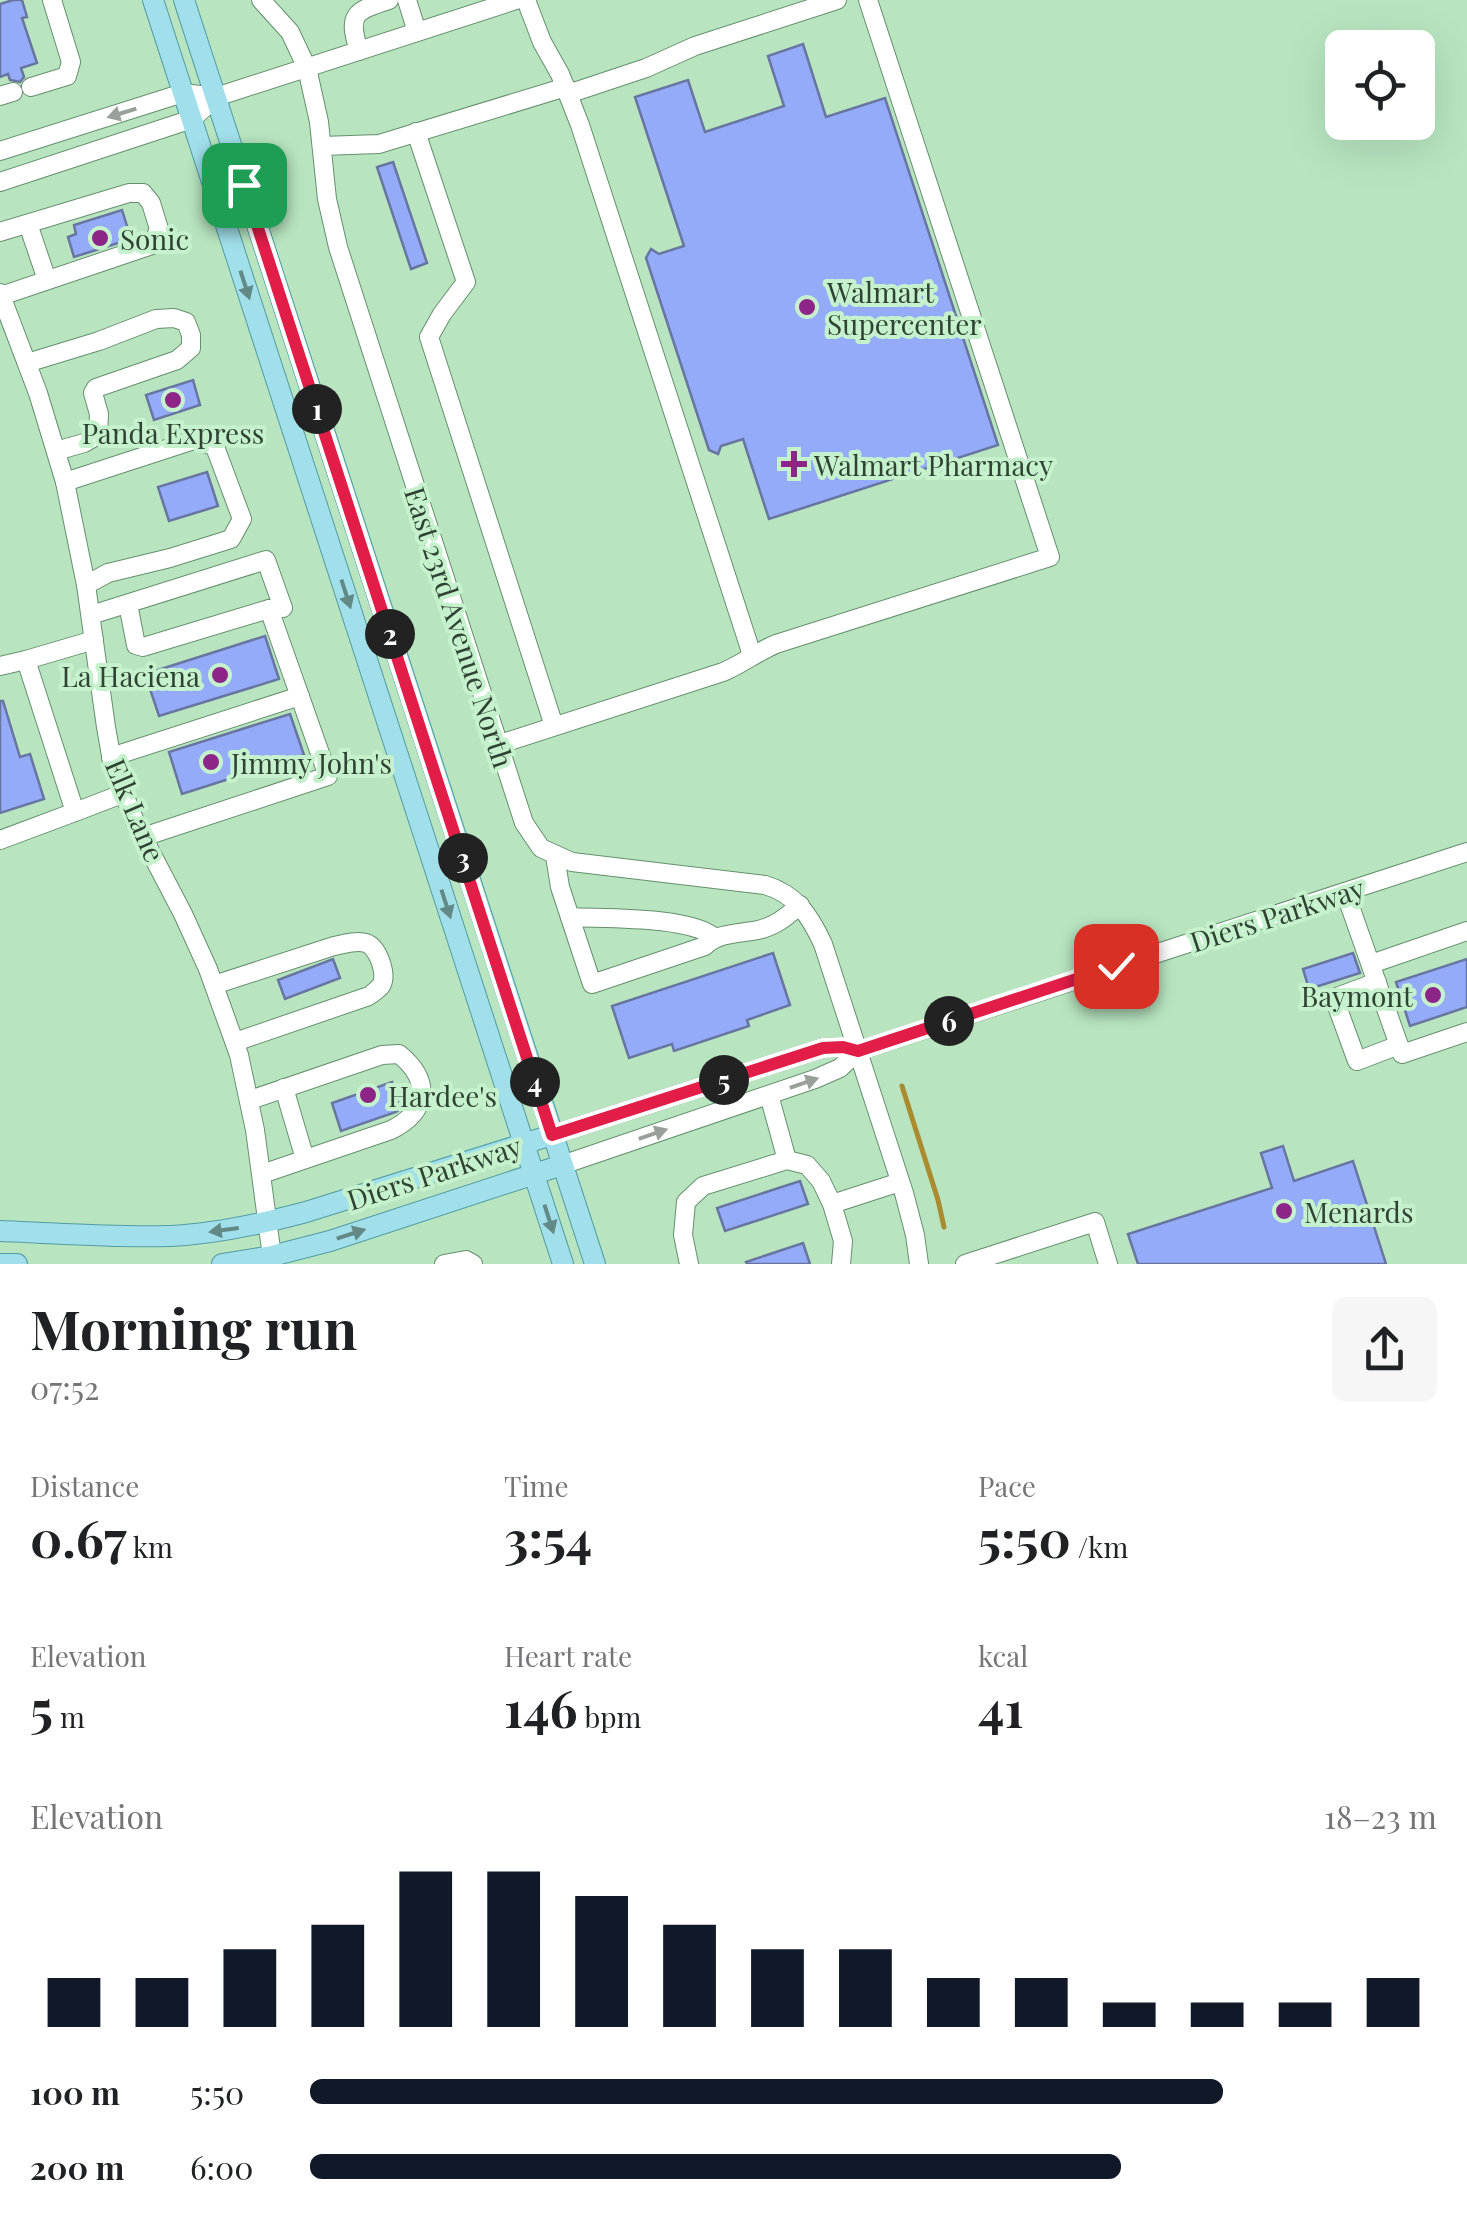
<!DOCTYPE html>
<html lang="en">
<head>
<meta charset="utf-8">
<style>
	:root { --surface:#fff; --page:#f6f6f6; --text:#202124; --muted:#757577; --accent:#111827 }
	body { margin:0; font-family:"Playfair Display",serif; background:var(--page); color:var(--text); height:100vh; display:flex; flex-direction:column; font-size:38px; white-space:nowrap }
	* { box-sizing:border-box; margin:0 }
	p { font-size:32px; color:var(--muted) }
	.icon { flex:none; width:55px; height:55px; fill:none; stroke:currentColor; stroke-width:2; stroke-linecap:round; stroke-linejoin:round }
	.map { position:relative; height:1264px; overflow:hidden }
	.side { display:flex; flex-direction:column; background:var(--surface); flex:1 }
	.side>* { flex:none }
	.buttons { position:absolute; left:1325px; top:30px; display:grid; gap:20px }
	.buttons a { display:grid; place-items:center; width:110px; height:110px; border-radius:15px; background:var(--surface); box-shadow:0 10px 40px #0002; font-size:50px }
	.pin { position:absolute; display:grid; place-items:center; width:85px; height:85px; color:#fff; margin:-42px; border-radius:20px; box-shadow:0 5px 15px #0006 }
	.km { position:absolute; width:50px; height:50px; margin:-25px; border-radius:50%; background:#222; color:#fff; font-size:28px; line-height:50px; text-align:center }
	.round { display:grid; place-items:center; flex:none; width:105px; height:105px; border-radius:15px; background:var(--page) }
	.head { display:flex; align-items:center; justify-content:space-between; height:170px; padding:0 30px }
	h1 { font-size:55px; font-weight:700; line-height:75px }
	.figures { display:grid; grid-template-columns:repeat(3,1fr); gap:15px; height:170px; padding:10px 30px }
	.figures div { display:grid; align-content:center }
	.figures b { font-size:50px; font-weight:700 }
	.figures small { font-size:28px; font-weight:400 }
	.figures p { font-size:28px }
	.chart { height:280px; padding:20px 30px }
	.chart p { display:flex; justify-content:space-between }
	.chart svg { width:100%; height:180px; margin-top:10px; stroke:var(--accent); stroke-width:6 }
	ul { padding:0 30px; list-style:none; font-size:32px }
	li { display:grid; grid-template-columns:160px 120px 1fr; align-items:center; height:75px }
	li i { height:25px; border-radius:12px; background:var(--accent) }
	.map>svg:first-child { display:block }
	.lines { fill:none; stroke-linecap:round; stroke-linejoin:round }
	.stream { stroke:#aa8b2f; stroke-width:5 }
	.building { fill:#93abf8; stroke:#6775a0; stroke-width:2.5 }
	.minor-casing { stroke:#658f6d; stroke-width:20 }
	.major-casing { stroke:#519ba2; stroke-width:22 }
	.minor { stroke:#fff; stroke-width:18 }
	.major { stroke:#a1e0eb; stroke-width:20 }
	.oneway { fill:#98a099 }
	.oneway2 { fill:#638986 }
	.route-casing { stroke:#fff; stroke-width:20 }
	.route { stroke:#e11d48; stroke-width:12 }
	.poi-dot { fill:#8d2488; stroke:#c5f2cd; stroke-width:4 }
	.labels { text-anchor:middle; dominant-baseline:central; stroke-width:8; stroke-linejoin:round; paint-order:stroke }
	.poi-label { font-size:28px; fill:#304233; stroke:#c5f2cd; text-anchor:start }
	.street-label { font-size:28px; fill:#304233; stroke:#c5f2cd }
</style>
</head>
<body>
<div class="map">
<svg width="1467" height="1264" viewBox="0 0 1467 1264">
	<rect width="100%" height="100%" fill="#b8e5c0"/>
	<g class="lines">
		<path class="stream" d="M902,1086L938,1200L944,1227"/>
	</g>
	<g class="building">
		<path d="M13,0H22L27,17L22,18L37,63L21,68L24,77L20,82L10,80L8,74L0,77V4Z"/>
		<path d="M803,44L826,117L885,98L998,445L769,519L743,439L721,446L718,454L709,450L646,258L651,249L659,254L684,246L635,97L688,80L705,132L784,106L768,56Z"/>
		<path d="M393,162L427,263L411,269L377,167Z"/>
		<path d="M122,210L131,239L74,257L68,237L76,234L74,225Z"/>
		<path d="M193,380L200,405L154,420L146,395Z"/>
		<path d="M207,472L218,506L169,521L158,487Z"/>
		<path d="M265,636L279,679L159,716L145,674Z"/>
		<path d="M0,701H3L20,757L30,754L44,799L0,813Z"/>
		<path d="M290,714L304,755L182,794L169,752Z"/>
		<path d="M773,953L790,1005L747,1020L749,1026L674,1051L672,1044L629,1058L612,1006Z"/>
		<path d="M1353,953L1360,973L1309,989L1303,969Z"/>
		<path d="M333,959L340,978L285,999L278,980Z"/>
		<path d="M1467,959V1007L1410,1026L1396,982Z"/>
		<path d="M392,1082L401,1108L396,1112L341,1131L332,1103Z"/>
		<path d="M1283,1146L1294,1181L1353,1161L1386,1264H1138L1128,1234L1272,1188L1261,1153Z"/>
		<path d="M800,1181L808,1204L725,1231L717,1208Z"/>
		<path d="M803,1243L810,1264H747L746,1262Z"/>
	</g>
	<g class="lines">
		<g class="minor-casing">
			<g id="minor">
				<path d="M261,0L290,32L307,68L319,122L327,199L338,247L524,823L541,848L572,862L765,885C796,894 810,916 823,944L904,1193L915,1235L919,1264"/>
				<path d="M407,0L417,32"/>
				<path d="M526,0L542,42L560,74L580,125L752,655"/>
				<path d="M359,51C347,14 355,11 389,0"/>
				<path d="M31,87L67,76L71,62L52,0"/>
				<path d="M568,94L646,68L695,46L837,0"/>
				<path d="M0,96L13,92"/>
				<path d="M416,132L466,282L442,314L429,337L554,726"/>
				<path d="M322,146L379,144L566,87"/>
				<path d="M0,151L183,93L216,97"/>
				<path d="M0,182L192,119L216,97L516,0"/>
				<path d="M28,224L47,280"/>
				<path d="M0,232L129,193H143L151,203L159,229L152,245L1,296"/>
				<path d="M0,293L38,393L65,482L86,585L106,727L113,767L136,824L183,914L208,969L239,1055L255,1130L273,1264"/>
				<path d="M27,363L99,341L156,319L174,318L186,322L191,335V348L177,360L96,388L93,393L99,414L98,435L84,443L56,451"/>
				<path d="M65,482L197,439L215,447L242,519L231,539L170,558L108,573L86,585"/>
				<path d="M128,604L136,645L143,647L269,609"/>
				<path d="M91,615L266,560L283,608L269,609L328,776L143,837"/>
				<path d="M94,640L26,660L75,812L122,794"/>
				<path d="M0,666L26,660"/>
				<path d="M497,745L723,672C742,664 757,652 776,644L1050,557L868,0"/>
				<path d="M111,757L300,696"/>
				<path d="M0,840L75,812"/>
				<path d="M555,856L560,887L592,984L705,946C719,932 739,934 758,930C776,926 787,916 800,905"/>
				<path d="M1345,892L1402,1054L1467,1032"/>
				<path d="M570,917C605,919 688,916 714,937"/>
				<path d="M1371,964L1467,931"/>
				<path d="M1377,982L1334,998L1357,1061L1399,1045"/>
				<path d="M214,985L334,946C343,944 357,940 366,943C378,947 388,975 381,986C381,986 370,996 369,996L235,1042"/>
				<path d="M284,1088L305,1159"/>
				<path d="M769,1095L787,1160"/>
				<path d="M250,1100L382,1055L399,1054C431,1080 429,1111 391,1130L262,1174"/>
				<path d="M552,1135L823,1048L843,1047L858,1051"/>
				<path d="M562,1165L815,1079L840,1068L858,1051L1467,852"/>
				<path d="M832,1204L900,1182"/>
				<path d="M444,1264L466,1260L473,1264"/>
				<path d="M689,1264L683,1235L686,1202L703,1186L787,1160L807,1165L821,1181L832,1204L843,1241L841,1264"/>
				<path d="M965,1264L1095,1222L1108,1264"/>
			</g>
		</g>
		<g class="major-casing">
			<g id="major">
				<path d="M153,0L563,1264"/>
				<path d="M184,0L595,1264"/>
				<path d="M0,1231C56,1233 113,1238 170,1236C216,1234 261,1224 306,1212L552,1135"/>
				<path d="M0,1264H17"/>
				<path d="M222,1264L272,1256L330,1241L562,1165"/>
			</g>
		</g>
		<use href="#minor" class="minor"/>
		<use href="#major" class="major"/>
	</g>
	<defs><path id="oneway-solid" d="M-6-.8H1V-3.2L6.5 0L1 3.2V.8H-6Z" transform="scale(2.5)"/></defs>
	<g class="oneway">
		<use href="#oneway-solid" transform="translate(122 113) rotate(163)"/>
		<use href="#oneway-solid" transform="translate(804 1083) rotate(-19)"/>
		<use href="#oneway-solid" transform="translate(653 1134) rotate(-19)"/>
	</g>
	<g class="oneway2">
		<use href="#oneway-solid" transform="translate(245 285) rotate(72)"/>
		<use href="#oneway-solid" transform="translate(346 594) rotate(72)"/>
		<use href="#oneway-solid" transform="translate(446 904) rotate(72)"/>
		<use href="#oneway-solid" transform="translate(549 1219) rotate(72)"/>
		<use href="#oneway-solid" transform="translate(224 1230) rotate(172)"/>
		<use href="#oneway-solid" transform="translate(351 1234) rotate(-18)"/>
	</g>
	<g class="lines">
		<g class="route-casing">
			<path id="route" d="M244,185L552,1135L823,1048L843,1047L858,1051L1116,966"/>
		</g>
		<use href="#route" class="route"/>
	</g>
	<g class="poi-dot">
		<circle cx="100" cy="238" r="10"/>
		<circle cx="807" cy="307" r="10"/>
		<circle cx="173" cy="400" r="10"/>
		<path d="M789 449h10v10h10v10h-10v10h-10v-10h-10v-10h10z"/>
		<circle cx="220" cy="675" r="10"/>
		<circle cx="211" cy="762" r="10"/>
		<circle cx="1433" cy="995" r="10"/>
		<circle cx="368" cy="1095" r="10"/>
		<circle cx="1284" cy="1211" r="10"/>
	</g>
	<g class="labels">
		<g class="poi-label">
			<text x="120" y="238">Sonic</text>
			<text x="827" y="291">Walmart<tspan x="827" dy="32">Supercenter</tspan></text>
			<text x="173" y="432" text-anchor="middle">Panda Express</text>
			<text x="814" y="464">Walmart Pharmacy</text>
			<text x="200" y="675" text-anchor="end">La Haciena</text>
			<text x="231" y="762">Jimmy John's</text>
			<text x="1413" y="995" text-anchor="end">Baymont</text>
			<text x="388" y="1095">Hardee's</text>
			<text x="1304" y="1211">Menards</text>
		</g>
		<g class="street-label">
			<text transform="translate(460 627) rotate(72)">East 23rd Avenue North</text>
			<text transform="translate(136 810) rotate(67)">Elk Lane</text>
			<text transform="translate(1277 914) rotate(-18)">Diers Parkway</text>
			<text transform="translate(434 1172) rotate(-18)">Diers Parkway</text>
		</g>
	</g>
</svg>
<div class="buttons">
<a><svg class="icon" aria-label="locate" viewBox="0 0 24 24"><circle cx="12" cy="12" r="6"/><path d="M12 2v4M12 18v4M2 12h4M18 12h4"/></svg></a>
</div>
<div class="pin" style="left:244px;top:185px;background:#1e9e55"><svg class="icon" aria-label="arrive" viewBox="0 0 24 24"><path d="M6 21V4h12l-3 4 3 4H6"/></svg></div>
<div class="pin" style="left:1116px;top:966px;background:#d93025"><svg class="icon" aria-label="check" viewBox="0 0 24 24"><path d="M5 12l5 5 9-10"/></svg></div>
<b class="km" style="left:317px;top:409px">1</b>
<b class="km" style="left:390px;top:634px">2</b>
<b class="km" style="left:463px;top:858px">3</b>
<b class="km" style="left:535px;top:1082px">4</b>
<b class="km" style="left:724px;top:1080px">5</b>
<b class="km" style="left:949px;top:1021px">6</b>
</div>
<section class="side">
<div class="head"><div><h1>Morning run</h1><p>07:52</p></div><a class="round"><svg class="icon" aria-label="share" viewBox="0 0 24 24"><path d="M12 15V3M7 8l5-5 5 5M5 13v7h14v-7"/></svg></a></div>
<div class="figures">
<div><p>Distance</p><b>0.67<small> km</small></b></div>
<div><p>Time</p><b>3:54</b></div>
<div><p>Pace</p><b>5:50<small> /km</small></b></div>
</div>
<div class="figures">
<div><p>Elevation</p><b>5<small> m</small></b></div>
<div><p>Heart rate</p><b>146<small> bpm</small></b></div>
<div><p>kcal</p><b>41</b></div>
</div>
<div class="chart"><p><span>Elevation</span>18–23 m</p>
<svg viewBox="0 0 160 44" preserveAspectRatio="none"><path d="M5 44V32M15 44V32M25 44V25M35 44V19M45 44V6M55 44V6M65 44V12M75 44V19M85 44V25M95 44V25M105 44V32M115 44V32M125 44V38M135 44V38M145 44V38M155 44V32"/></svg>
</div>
<ul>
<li><b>100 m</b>5:50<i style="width:81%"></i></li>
<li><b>200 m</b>6:00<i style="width:72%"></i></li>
</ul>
</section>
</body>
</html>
